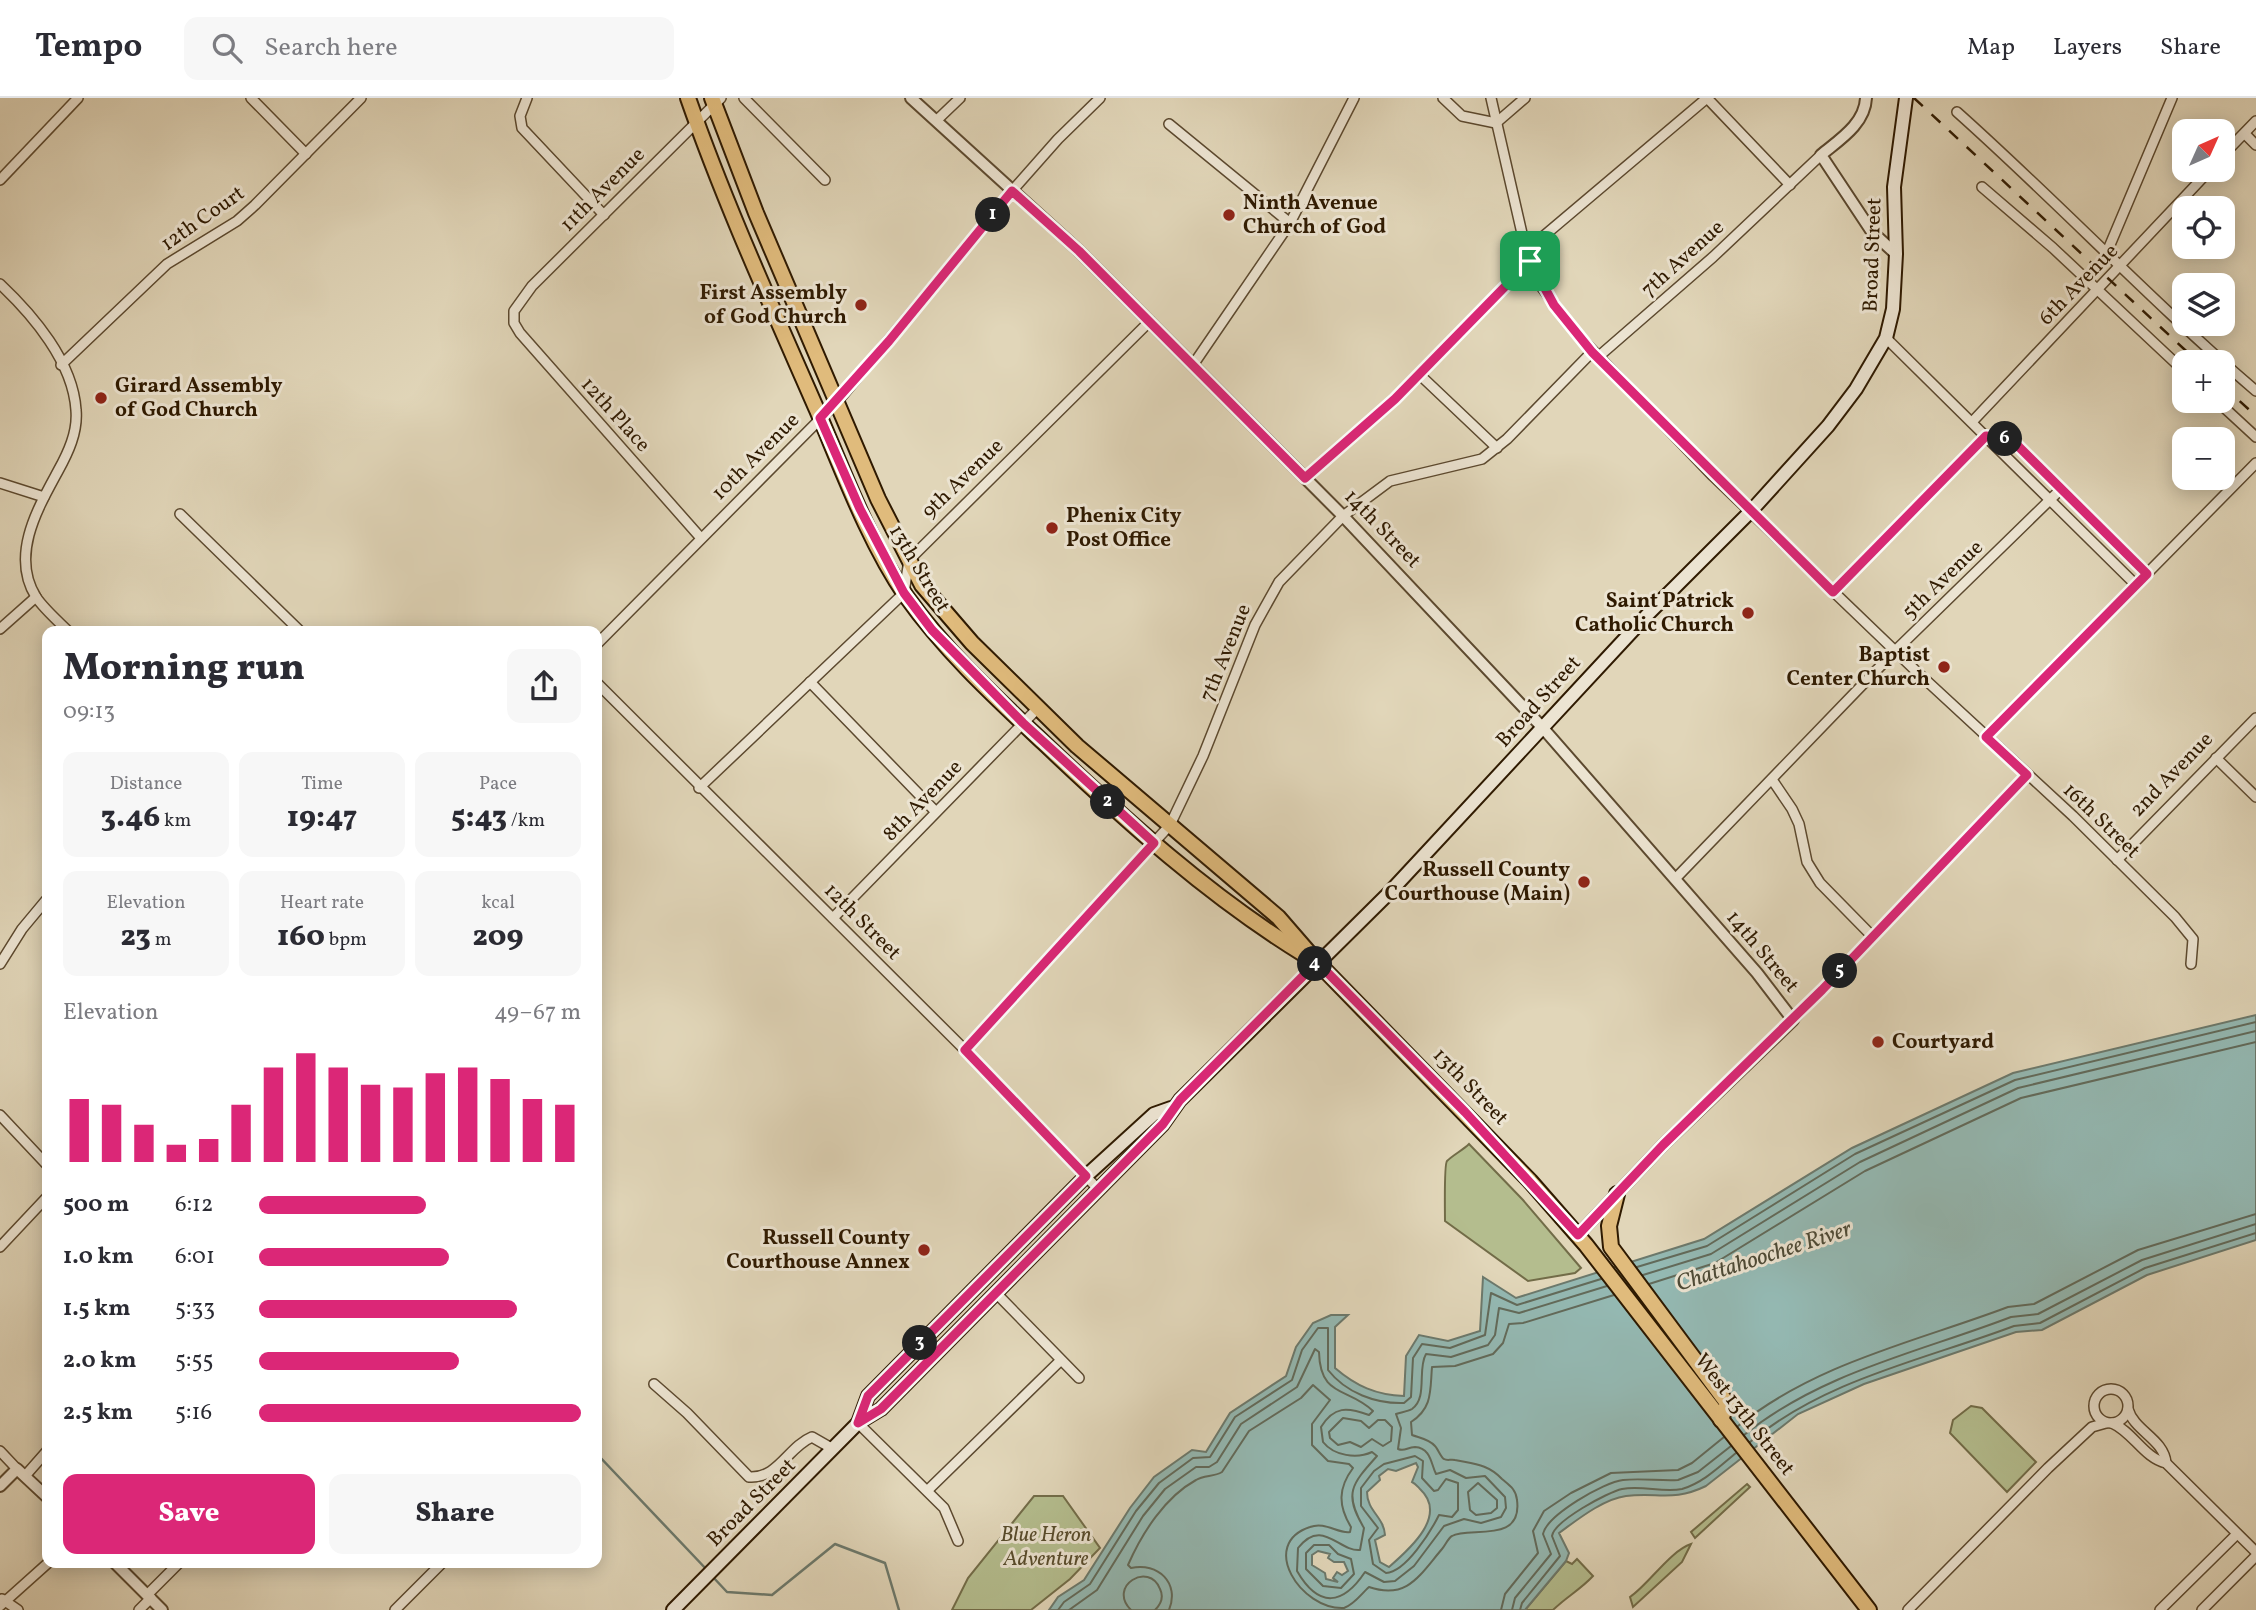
<!DOCTYPE html>
<html lang="en">
<head>
<meta charset="utf-8">
<style>
	:root { --surface:#fff; --page:#f7f7f7; --text:#2b2b33; --muted:#7c7c81; --line:#e1e1e2; --accent:#db2777 }
	body { margin:0; font-family:Vollkorn,serif; background:var(--page); color:var(--text); height:100vh; display:flex; flex-direction:column; font-size:26px; white-space:nowrap }
	* { box-sizing:border-box; margin:0 }
	p { font-size:23px; color:var(--muted) }
	.icon { flex:none; width:38px; height:38px; fill:none; stroke:currentColor; stroke-width:2; stroke-linecap:round; stroke-linejoin:round }
	.map { position:relative; flex:1; overflow:hidden }
	.panel { position:absolute; left:42px; top:528px; width:560px; height:942px; display:flex; flex-direction:column; background:var(--surface); border-radius:14px; box-shadow:0 4px 18px #0003 }
	.panel>* { flex:none }
	.needle { width:46px; rotate:45deg }
	.tools { position:absolute; left:2172px; top:21px; display:grid; gap:14px }
	.tools a { display:grid; place-items:center; width:63px; height:63px; border-radius:14px; background:var(--surface); box-shadow:0 4px 18px #0003; font-size:35px }
	.pin { position:absolute; display:grid; place-items:center; width:60px; height:60px; color:#fff; margin:-30px; border-radius:14px; box-shadow:0 4px 10px #0006 }
	.km { position:absolute; width:35px; height:35px; margin:-18px; border-radius:50%; background:#222; color:#fff; font-size:19px; line-height:35px; text-align:center }
	.round { display:grid; place-items:center; flex:none; width:74px; height:74px; border-radius:14px; background:var(--page) }
	.headline { display:flex; align-items:center; justify-content:space-between; height:119px; padding:0 21px }
	h1 { font-size:38px; font-weight:800; line-height:52px }
	.metrics { display:grid; grid-template-columns:repeat(3,1fr); gap:10px; height:119px; padding:7px 21px }
	.metrics div { display:grid; align-content:center; border-radius:14px; background:var(--page); text-align:center }
	.metrics b { font-size:30px; font-weight:800 }
	.metrics small { font-size:19px; font-weight:400 }
	.metrics p { font-size:19px }
	.chart { height:196px; padding:14px 21px }
	.chart p { display:flex; justify-content:space-between }
	.chart svg { width:100%; height:126px; margin-top:7px; stroke:var(--accent); stroke-width:6 }
	.action { display:flex; gap:14px; margin-top:auto; padding:14px 21px }
	.action a { flex:1; height:80px; border-radius:14px; background:var(--accent); color:#fff; font-size:28px; font-weight:800; line-height:80px; text-align:center }
	.action a+a { background:var(--page); color:var(--text) }
	ul { padding:0 21px; list-style:none; font-size:23px }
	li { display:grid; grid-template-columns:112px 84px 1fr; align-items:center; height:52px }
	li i { height:18px; border-radius:9px; background:var(--accent) }
	header { display:flex; align-items:center; gap:42px; box-sizing:border-box; height:98px; padding:0 35px; background:var(--surface); border-bottom:2px solid var(--line) }
	header strong { font-size:33px }
	nav { display:flex; gap:38px; margin-inline-start:auto; font-size:24px }
	.search { width:490px; height:63px; background:var(--page); display:flex; align-items:center; gap:18px; box-sizing:border-box; padding:0 24px; border-radius:14px; color:var(--muted); font-size:26px }
	.map>svg:first-child { display:block }
	.green { fill:#b4bd8e; stroke:#726c48; stroke-width:2 }
	.water { fill:#94b9b3; stroke:#6c796c; stroke-width:2; fill-rule:evenodd }
	.lines { fill:none; stroke-linecap:round; stroke-linejoin:round }
	.shore { stroke:#626a5a; stroke-width:2 }
	.stream { stroke:#6c796c; stroke-width:2.5 }
	.minor-casing { stroke:#5c492f; stroke-width:12 }
	.tertiary-casing { stroke:#5c492f; stroke-width:14 }
	.secondary-casing { stroke:#2f1a01; stroke-width:16 }
	.primary-casing { stroke:#2f1a01; stroke-width:18 }
	.minor { stroke:#ece4d2; stroke-width:9 }
	.tertiary { stroke:#ece4d2; stroke-width:10 }
	.secondary { stroke:#ece4d2; stroke-width:12 }
	.primary { stroke:#e0bb7c; stroke-width:14 }
	.rail { stroke:#2f1a01; stroke-width:2.5; stroke-dasharray:12 12; stroke-linecap:butt }
	.route-casing { stroke:#fff; stroke-width:14 }
	.route { stroke:#db2777; stroke-width:9 }
	.poi-dot { fill:#8f2418; stroke:#ece4d2; stroke-width:2.5 }
	.labels { text-anchor:middle; dominant-baseline:central; stroke-width:6; stroke-linejoin:round; paint-order:stroke }
	.street-label { font-size:21px; fill:#2f1a01; stroke:#ece4d2 }
	.poi-label { font-size:21px; font-weight:bold; fill:#2f1a01; stroke:#ece4d2; text-anchor:end }
	.park-label { font-size:21px; font-style:italic; fill:#574b2b; stroke:#ece4d2 }
	.water-label { font-size:23px; font-style:italic; fill:#4d4a36; stroke:#ece4d2 }
</style>
</head>
<body>
<header>
<strong>Tempo</strong>
<div class="search"><svg class="icon" aria-label="search" viewBox="0 0 24 24"><circle cx="10" cy="10" r="6"/><path d="M15 15l6 6"/></svg>Search here</div>
<nav><a>Map</a><a>Layers</a><a>Share</a></nav>
</header>
<div class="map">
<svg width="2256" height="1512" viewBox="0 0 2256 1512">
	<rect width="100%" height="100%" fill="#e1d6b9"/>
	<filter id="stains"><feTurbulence type="fractalNoise" baseFrequency=".00286" numOctaves="4"/><feColorMatrix values="0 0 0 0 .2 0 0 0 0 .09 0 0 0 0 .02 0 0 0 .5 -.17"/></filter>
	<radialGradient id="worn" r=".72"><stop offset=".6" stop-color="#630" stop-opacity="0"/><stop offset="1" stop-color="#630" stop-opacity=".3"/></radialGradient>
	<g class="green">
		<path d="M1469,1046L1523,1102L1581,1170L1575,1175L1528,1183L1445,1123C1445,1114 1444,1066 1447,1063C1453,1057 1463,1052 1469,1046Z"/>
		<path d="M1971,1308L1982,1310L2036,1364L2007,1394L1950,1335L1953,1322Z"/>
		<path d="M1747,1386L1750,1389L1695,1440L1691,1434Z"/>
		<path d="M1034,1398H1063L1100,1450L1070,1481L1031,1512H952L968,1480Z"/>
		<path d="M1691,1446L1682,1464L1633,1509L1630,1499C1649,1486 1670,1453 1691,1446Z"/>
		<path d="M1577,1461L1593,1478C1580,1492 1566,1499 1553,1512H1525L1566,1463L1572,1466Z"/>
	</g>
	<path class="water" d="M2256,917V1142L2147,1177L2042,1232L2016,1234L1864,1286L1798,1316L1706,1388C1673,1404 1658,1394 1626,1398C1603,1401 1577,1422 1559,1435L1569,1455L1566,1463L1525,1512H1049L1058,1499L1084,1482L1130,1410L1154,1379L1192,1352L1206,1354L1230,1315L1286,1278L1296,1249L1313,1225L1331,1217H1348L1335,1229V1270C1356,1288 1376,1297 1404,1298L1406,1258L1419,1237L1448,1243L1480,1233L1483,1179L1516,1200L1704,1141L1852,1050L2013,975ZM1416,1365L1418,1369L1412,1384C1416,1386 1418,1389 1420,1391C1448,1417 1411,1450 1389,1469L1380,1464L1375,1442L1385,1437C1384,1419 1367,1413 1367,1394L1380,1382L1379,1378L1388,1371L1396,1373ZM1318,1453L1330,1456L1328,1460L1334,1464H1344L1348,1473L1342,1477L1337,1474L1333,1480L1338,1484L1326,1481L1325,1475L1312,1467V1457Z"/>
	<g class="lines">
		<g class="shore">
			<path d="M1637,1169L1707,1148L1855,1056L2015,982L2256,924"/>
			<path d="M1643,1177L1711,1156L1860,1064L2018,990L2256,933"/>
			<path d="M1649,1186L1715,1165L1865,1073L2021,1000L2256,944"/>
			<path d="M1343,1320L1361,1323L1369,1330L1378,1322H1385L1392,1329L1391,1343L1383,1348L1372,1341L1361,1349L1350,1344L1338,1347L1330,1340L1329,1334Z"/>
			<path d="M1738,1328C1816,1265 1915,1244 2008,1209L2034,1206L2138,1152L2256,1116"/>
			<path d="M1744,1337C1822,1274 1920,1254 2011,1219L2038,1216L2142,1162L2256,1126"/>
			<path d="M1750,1344C1826,1281 1924,1262 2014,1228L2040,1225L2145,1170L2256,1135"/>
			<path d="M1415,1358L1423,1363L1422,1380L1434,1393L1438,1392L1446,1381L1458,1385V1412L1452,1419L1439,1417C1431,1433 1406,1474 1386,1475L1373,1466L1369,1442L1378,1430L1361,1408V1390L1374,1373L1384,1366Z"/>
			<path d="M1478,1385L1497,1402V1410L1491,1415L1476,1417L1470,1412L1468,1394Z"/>
			<path d="M1314,1447H1329L1338,1456L1351,1461L1354,1476L1341,1490L1323,1488L1306,1471V1455Z"/>
			<path d="M1058,1512L1064,1504L1090,1486L1136,1413L1159,1385L1193,1360L1210,1359L1235,1319L1292,1282L1302,1252L1318,1230H1328V1272C1346,1295 1376,1306 1404,1305L1411,1299L1413,1260L1422,1246L1450,1250L1485,1237L1491,1195L1517,1207L1601,1181"/>
			<path d="M1069,1512L1097,1492L1143,1418L1165,1391L1196,1369H1209L1217,1364L1241,1326L1297,1289L1315,1251L1319,1254C1320,1300 1348,1289 1373,1313L1369,1317C1347,1309 1334,1308 1321,1329L1323,1344C1334,1358 1357,1361 1372,1354L1377,1358C1352,1386 1343,1395 1364,1430L1360,1452C1339,1454 1322,1419 1298,1450L1297,1473C1319,1511 1343,1507 1365,1474L1384,1484L1395,1483L1414,1468L1444,1428L1464,1421L1481,1425L1501,1419L1506,1410L1505,1399L1485,1378L1466,1380L1450,1372L1436,1376C1431,1366 1431,1350 1415,1349C1407,1349 1405,1354 1398,1351L1401,1330L1396,1316C1401,1314 1407,1314 1412,1311C1428,1300 1417,1271 1426,1256L1451,1259L1488,1247L1495,1237L1499,1210L1519,1215L1607,1188"/>
			<path d="M1131,1512C1107,1488 1149,1463 1160,1491C1164,1499 1161,1506 1155,1512"/>
			<path d="M1169,1512C1180,1485 1158,1464 1131,1470L1128,1467C1142,1435 1165,1399 1196,1382C1204,1377 1214,1379 1222,1374L1249,1333L1301,1300L1313,1287L1330,1302L1312,1326V1347L1328,1363L1349,1366L1353,1370C1338,1390 1338,1408 1351,1429L1350,1434C1338,1436 1325,1423 1310,1429C1258,1446 1301,1512 1344,1510C1355,1506 1361,1496 1369,1489C1407,1502 1419,1478 1442,1451C1445,1448 1448,1440 1452,1438C1468,1428 1523,1447 1517,1402C1516,1391 1509,1387 1502,1381C1488,1366 1474,1366 1455,1362C1451,1361 1447,1363 1444,1361C1441,1360 1438,1351 1435,1348C1429,1341 1420,1340 1412,1337L1411,1324C1433,1310 1430,1292 1432,1269L1455,1268L1493,1256L1503,1245L1509,1226L1523,1225L1614,1197"/>
			<path d="M1501,1512L1505,1496L1538,1455L1533,1433L1544,1413L1571,1395L1611,1375L1678,1372L1692,1365L1724,1339"/>
			<path d="M1512,1512L1515,1500L1551,1456L1543,1436C1547,1417 1604,1384 1623,1382C1641,1380 1660,1383 1678,1382L1698,1374L1731,1348"/>
			<path d="M1520,1512L1522,1505L1560,1458L1552,1438C1554,1423 1608,1394 1622,1391C1642,1387 1663,1395 1682,1391C1703,1385 1720,1368 1736,1355"/>
		</g>
		<g class="stream">
			<path d="M597,1356L708,1473"/>
			<path d="M712,1478L727,1494L772,1497L835,1446L885,1465L899,1512"/>
		</g>
		<g class="minor-casing">
			<g id="minor">
				<path d="M251,0L306,56"/>
				<path d="M527,0L520,18L522,30L604,117"/>
				<path d="M744,0L825,82"/>
				<path d="M1443,0L1462,18L1496,25L1525,0"/>
				<path d="M1491,0L1526,153L1540,187L1576,235L1713,378L1916,573L2073,718L2175,819L2193,841L2191,866"/>
				<path d="M1707,0L1790,87"/>
				<path d="M1957,14C2059,105 2152,204 2256,293"/>
				<path d="M937,22L960,0"/>
				<path d="M1169,26L1290,125"/>
				<path d="M2245,36L2256,47"/>
				<path d="M2222,58L2256,23"/>
				<path d="M0,82L78,0"/>
				<path d="M1982,89L2053,150L2184,273"/>
				<path d="M1526,153L1707,0"/>
				<path d="M2107,154L2172,0"/>
				<path d="M0,186C33,217 73,264 76,312C78,334 68,355 58,373C38,410 10,457 36,499C44,511 58,523 69,534"/>
				<path d="M1886,240L2136,487"/>
				<path d="M1598,259L1713,159L1821,57"/>
				<path d="M61,267L167,166L237,123L255,107L361,0"/>
				<path d="M1193,267L1290,125L1354,0"/>
				<path d="M1420,277L1497,350"/>
				<path d="M2217,303L2256,339"/>
				<path d="M1972,324L2210,72"/>
				<path d="M1987,338L2012,343L2147,476"/>
				<path d="M1305,380L1395,301L1530,163"/>
				<path d="M0,385L44,399"/>
				<path d="M180,416L301,534"/>
				<path d="M700,439L520,235L514,225V213L532,188L721,0"/>
				<path d="M1833,494L1986,338"/>
				<path d="M0,531L36,499"/>
				<path d="M597,546L838,303L1012,93L1058,41L1100,0"/>
				<path d="M810,584L936,714"/>
				<path d="M597,585L965,952L1099,1092"/>
				<path d="M1986,639L2256,365"/>
				<path d="M2216,660L2256,699"/>
				<path d="M1773,683L1792,711L1799,726L1807,764L1820,785L1872,838"/>
				<path d="M699,690L904,495L909,462L1150,223"/>
				<path d="M2117,762L2256,620"/>
				<path d="M1675,781L1896,552L2061,391"/>
				<path d="M833,820L1038,610"/>
				<path d="M0,866L22,831L47,801"/>
				<path d="M1793,922L2027,677"/>
				<path d="M965,952L1170,727L1203,658L1255,527L1279,484L1343,418L1390,383L1482,361L1507,341L1592,254"/>
				<path d="M0,1017L47,1067"/>
				<path d="M0,1149L47,1099"/>
				<path d="M996,1195L1079,1280"/>
				<path d="M654,1286L687,1315L749,1379C778,1381 788,1349 812,1339L833,1351"/>
				<circle cx="2111" cy="1308" r="17"/>
				<path d="M2128,1311C2134,1333 2164,1341 2166,1365"/>
				<path d="M858,1325L944,1410L958,1443"/>
				<path d="M2112,1325C2133,1334 2144,1360 2166,1365L2256,1454"/>
				<path d="M0,1353L17,1371"/>
				<path d="M25,1378L47,1353"/>
				<path d="M928,1392L1060,1263"/>
				<path d="M147,1497L179,1465"/>
				<path d="M2,1501L18,1512"/>
				<path d="M0,1508L48,1465"/>
				<path d="M139,1512L151,1500"/>
				<path d="M395,1512L442,1465"/>
				<path d="M1908,1512L2048,1370L2092,1329L2106,1325"/>
				<path d="M2160,1512L2237,1436"/>
				<path d="M2202,1512L2256,1458"/>
			</g>
		</g>
		<g class="tertiary-casing">
			<g id="tertiary">
				<path d="M911,0L1079,153L1343,418L1542,629L1757,875L1793,922L1663,1047L1578,1137"/>
				<path d="M1866,0C1865,26 1839,42 1821,57L1872,134L1896,156"/>
				<path d="M0,1388L17,1371L47,1399"/>
				<path d="M115,1465L162,1512"/>
			</g>
		</g>
		<g class="secondary-casing">
			<g id="secondary">
				<path d="M858,1325L868,1298L1086,1078L1154,1016L1171,1010"/>
				<path d="M673,1512L858,1325L881,1311L1163,1026L1180,1002L1388,796L1649,515L1751,413L1828,328L1856,291L1886,240L1893,211L1896,156L1894,89L1906,0"/>
			</g>
		</g>
		<g class="primary-casing">
			<g id="primary">
				<path d="M688,0C725,106 772,209 817,312C843,373 869,444 906,498C945,553 995,599 1044,645C1125,722 1210,799 1305,857"/>
				<path d="M712,0L756,115L878,401L922,487L972,545L1077,648L1278,819L1317,864L1530,1083L1586,1147L1869,1512"/>
				<path d="M1617,1096L1609,1128L1611,1149L1727,1305L1721,1322"/>
			</g>
		</g>
		<use href="#minor" class="minor"/>
		<use href="#tertiary" class="tertiary"/>
		<use href="#secondary" class="secondary"/>
		<use href="#primary" class="primary"/>
		<g class="rail">
			<path d="M1914,0L2198,264"/>
			<path d="M2222,287L2256,318"/>
		</g>
	</g>
	<g class="lines">
		<g class="route-casing">
			<path id="route" d="M1012,93L1079,153L1305,380L1395,301L1530,163L1554,207L1592,254L1833,494L1986,338L2012,342L2147,476L1986,639L2027,677L1822,892L1663,1047L1578,1137L1465,1014L1317,864L1180,1002L1163,1026L881,1311L858,1325L868,1298L1086,1078L965,952L1154,745L1023,625L932,532L904,495L860,411L820,320L889,243Z"/>
		</g>
		<use href="#route" class="route"/>
	</g>
	<g class="poi-dot">
		<circle cx="1229" cy="117" r="7"/>
		<circle cx="861" cy="207" r="7"/>
		<circle cx="101" cy="300" r="7"/>
		<circle cx="1052" cy="430" r="7"/>
		<circle cx="1748" cy="515" r="7"/>
		<circle cx="1944" cy="569" r="7"/>
		<circle cx="1584" cy="784" r="7"/>
		<circle cx="1878" cy="944" r="7"/>
		<circle cx="924" cy="1152" r="7"/>
	</g>
	<g class="labels">
		<g class="street-label">
			<text transform="translate(603 92) rotate(-45)">11th Avenue</text>
			<text transform="translate(203 121) rotate(-35)">12th Court</text>
			<text transform="translate(1873 157) rotate(-88)">Broad Street</text>
			<text transform="translate(1683 161) rotate(-42)">7th Avenue</text>
			<text transform="translate(2079 187) rotate(-46)">6th Avenue</text>
			<text transform="translate(615 317) rotate(48)">12th Place</text>
			<text transform="translate(756 359) rotate(-45)">10th Avenue</text>
			<text transform="translate(963 381) rotate(-44)">9th Avenue</text>
			<text transform="translate(1382 431) rotate(46)">14th Street</text>
			<text transform="translate(919 471) rotate(59)">13th Street</text>
			<text transform="translate(1943 482) rotate(-44)">5th Avenue</text>
			<text transform="translate(1226 555) rotate(-68)">7th Avenue</text>
			<text transform="translate(1539 604) rotate(-48)">Broad Street</text>
			<text transform="translate(2172 677) rotate(-46)">2nd Avenue</text>
			<text transform="translate(923 703) rotate(-46)">8th Avenue</text>
			<text transform="translate(2101 723) rotate(44)">16th Street</text>
			<text transform="translate(862 824) rotate(45)">12th Street</text>
			<text transform="translate(1762 854) rotate(50)">14th Street</text>
			<text transform="translate(1470 989) rotate(46)">13th Street</text>
			<text transform="translate(1744 1317) rotate(52)">West 13th Street</text>
			<text transform="translate(752 1405) rotate(-45)">Broad Street</text>
		</g>
		<g class="poi-label">
			<text x="1243" y="105" text-anchor="start">Ninth Avenue<tspan x="1243" dy="24">Church of God</tspan></text>
			<text x="847" y="195">First Assembly<tspan x="847" dy="24">of God Church</tspan></text>
			<text x="115" y="288" text-anchor="start">Girard Assembly<tspan x="115" dy="24">of God Church</tspan></text>
			<text x="1066" y="418" text-anchor="start">Phenix City<tspan x="1066" dy="24">Post Office</tspan></text>
			<text x="1734" y="503">Saint Patrick<tspan x="1734" dy="24">Catholic Church</tspan></text>
			<text x="1930" y="557">Baptist<tspan x="1930" dy="24">Center Church</tspan></text>
			<text x="1570" y="772">Russell County<tspan x="1570" dy="24">Courthouse (Main)</tspan></text>
			<text x="1892" y="944" text-anchor="start">Courtyard</text>
			<text x="910" y="1140">Russell County<tspan x="910" dy="24">Courthouse Annex</tspan></text>
		</g>
		<g class="park-label">
			<text x="1046" y="1437">Blue Heron<tspan x="1046" dy="24">Adventure</tspan></text>
		</g>
		<g class="water-label">
			<text transform="translate(1764 1159) rotate(-18)">Chattahoochee River</text>
		</g>
	</g>
	<rect width="100%" height="100%" filter="url(#stains)"/>
	<rect width="100%" height="100%" fill="url(#worn)"/>
</svg>
<div class="tools">
<a><svg class="needle" viewBox="-14 -14 28 28"><path d="M0-13l5 13h-10z" fill="#e53935"/><path d="M0 13l5-13h-10z" fill="#7c7c81"/></svg></a>
<a><svg class="icon" aria-label="locate" viewBox="0 0 24 24"><circle cx="12" cy="12" r="6"/><path d="M12 2v4M12 18v4M2 12h4M18 12h4"/></svg></a>
<a><svg class="icon" aria-label="layers" viewBox="0 0 24 24"><path d="M12 4l9 5-9 5-9-5zM3 14l9 5 9-5"/></svg></a>
<a>+</a>
<a>−</a>
</div>
<div class="pin" style="left:1530px;top:163px;background:#1e9e55"><svg class="icon" aria-label="arrive" viewBox="0 0 24 24"><path d="M6 21V4h12l-3 4 3 4H6"/></svg></div>
<b class="km" style="left:993px;top:117px">1</b>
<b class="km" style="left:1108px;top:704px">2</b>
<b class="km" style="left:920px;top:1245px">3</b>
<b class="km" style="left:1315px;top:866px">4</b>
<b class="km" style="left:1840px;top:873px">5</b>
<b class="km" style="left:2005px;top:341px">6</b>
<section class="panel">
<div class="headline"><div><h1>Morning run</h1><p>09:13</p></div><a class="round"><svg class="icon" aria-label="share" viewBox="0 0 24 24"><path d="M12 15V3M7 8l5-5 5 5M5 13v7h14v-7"/></svg></a></div>
<div class="metrics">
<div><p>Distance</p><b>3.46<small> km</small></b></div>
<div><p>Time</p><b>19:47</b></div>
<div><p>Pace</p><b>5:43<small> /km</small></b></div>
</div>
<div class="metrics">
<div><p>Elevation</p><b>23<small> m</small></b></div>
<div><p>Heart rate</p><b>160<small> bpm</small></b></div>
<div><p>kcal</p><b>209</b></div>
</div>
<div class="chart"><p><span>Elevation</span>49–67 m</p>
<svg viewBox="0 0 160 44" preserveAspectRatio="none"><path d="M5 44V22M15 44V24M25 44V31M35 44V38M45 44V36M55 44V24M65 44V11M75 44V6M85 44V11M95 44V17M105 44V18M115 44V13M125 44V11M135 44V15M145 44V22M155 44V24"/></svg>
</div>
<ul>
<li><b>500 m</b>6:12<i style="width:52%"></i></li>
<li><b>1.0 km</b>6:01<i style="width:59%"></i></li>
<li><b>1.5 km</b>5:33<i style="width:80%"></i></li>
<li><b>2.0 km</b>5:55<i style="width:62%"></i></li>
<li><b>2.5 km</b>5:16<i style="width:100%"></i></li>
</ul>
<div class="action"><a>Save</a><a>Share</a></div>
</section>
</div>
</body>
</html>
